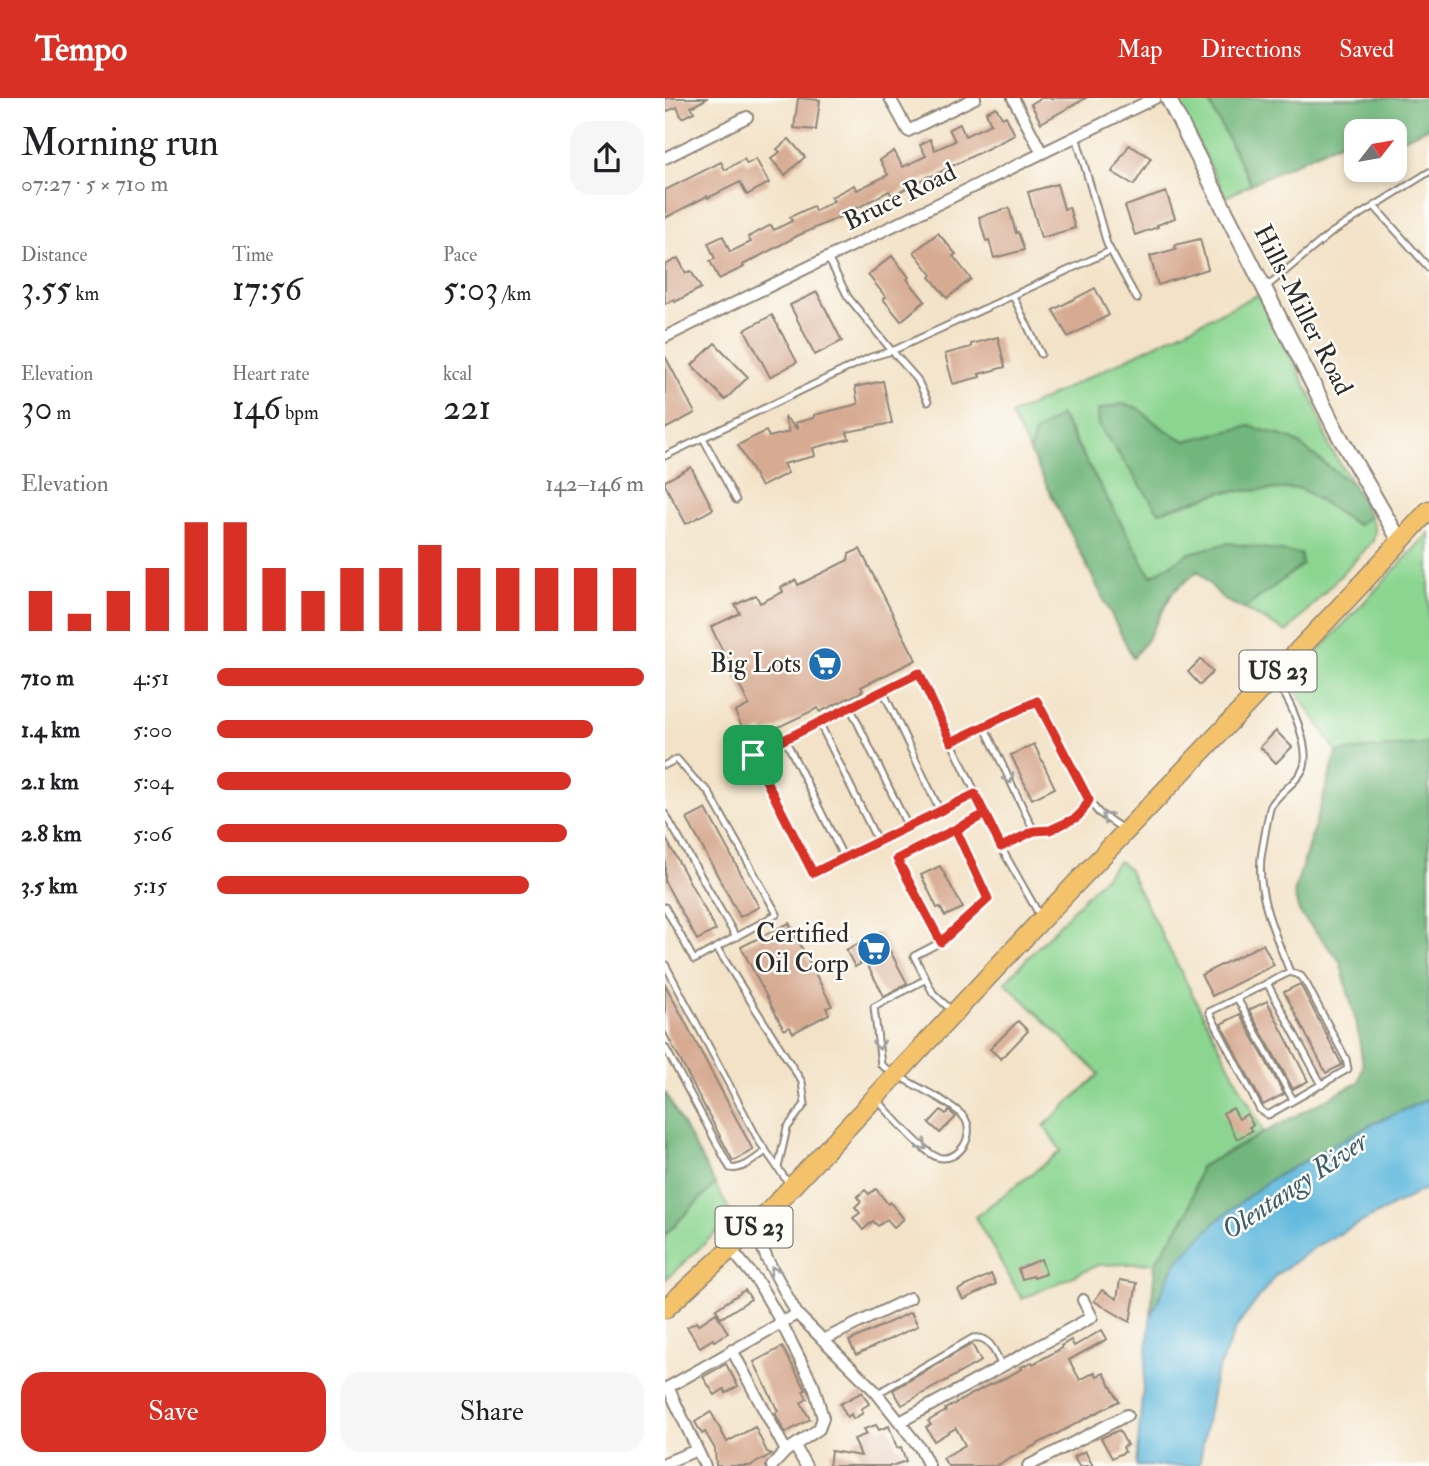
<!DOCTYPE html>
<html lang="en">
<head>
<meta charset="utf-8">
<style>
	:root { --surface:#fff; --page:#f6f6f6; --text:#202124; --muted:#757577; --accent:#d93025 }
	body { margin:0; font-family:"IM FELL Double Pica",serif; background:var(--page); color:var(--text); height:100vh; display:flex; flex-direction:column; font-size:26px; white-space:nowrap }
	* { box-sizing:border-box; margin:0 }
	p { font-size:23px; color:var(--muted) }
	.icon { flex:none; width:38px; height:38px; fill:none; stroke:currentColor; stroke-width:2; stroke-linecap:round; stroke-linejoin:round }
	.map { position:relative; flex:1; overflow:hidden }
	.drawer { display:flex; flex-direction:column; background:var(--surface); width:665px }
	.drawer>* { flex:none }
	.needle { width:46px; rotate:59deg }
	.fabs { position:absolute; left:679px; top:21px; display:grid; gap:14px }
	.fabs a { display:grid; place-items:center; width:63px; height:63px; border-radius:14px; background:var(--surface); box-shadow:0 4px 10px #0003; font-size:35px }
	.pin { position:absolute; display:grid; place-items:center; width:60px; height:60px; color:#fff; margin:-30px; border-radius:14px; box-shadow:0 4px 10px #0006 }
	.round { display:grid; place-items:center; flex:none; width:74px; height:74px; border-radius:21px; background:var(--page) }
	.overview { display:flex; align-items:center; justify-content:space-between; height:119px; padding:0 21px }
	h1 { font-size:38px; font-weight:600; line-height:52px }
	.stats { display:grid; grid-template-columns:repeat(3,1fr); gap:10px; height:119px; padding:7px 21px }
	.stats div { display:grid; align-content:center }
	.stats b { font-size:35px; font-weight:600 }
	.stats small { font-size:19px; font-weight:400 }
	.stats p { font-size:19px }
	.chart { height:196px; padding:14px 21px }
	.chart p { display:flex; justify-content:space-between }
	.chart svg { width:100%; height:126px; margin-top:7px; stroke:var(--accent); stroke-width:6 }
	.primary-button { display:flex; gap:14px; margin-top:auto; padding:14px 21px }
	.primary-button a { flex:1; height:80px; border-radius:21px; background:var(--accent); color:#fff; font-size:28px; font-weight:600; line-height:80px; text-align:center }
	.primary-button a+a { background:var(--page); color:var(--text) }
	ul { padding:0 21px; list-style:none; font-size:23px }
	li { display:grid; grid-template-columns:112px 84px 1fr; align-items:center; height:52px }
	li i { height:18px; border-radius:9px; background:var(--accent) }
	header { display:flex; align-items:center; gap:42px; box-sizing:border-box; height:98px; padding:0 35px; background:var(--accent); color:#fff }
	header strong { font-size:33px }
	nav { display:flex; gap:38px; margin-inline-start:auto; font-size:24px }
	main { display:flex; flex:1; min-height:0 }
	.map>svg:first-child { display:block }
	.green { fill:#8cd591; stroke:#5c805e; stroke-width:2 }
	.forest { fill:#71b67b; stroke:#4e7053; stroke-width:2 }
	.water { fill:#5fb8dd; stroke:#457284; stroke-width:2 }
	.building { fill:#d7aa92 }
	.lines { fill:none; stroke-linecap:round; stroke-linejoin:round }
	.service-casing { stroke:#8f8679; stroke-width:9 }
	.minor-casing { stroke:#8f8679; stroke-width:14 }
	.tertiary-casing { stroke:#8f8679; stroke-width:18 }
	.trunk-casing { stroke:#8f8679; stroke-width:21 }
	.service { stroke:#fff; stroke-width:5 }
	.minor { stroke:#fff; stroke-width:10 }
	.tertiary { stroke:#fff; stroke-width:14 }
	.trunk { stroke:#f4c26a; stroke-width:18 }
	.oneway { stroke:#a0a0a0 }
	.route-casing { stroke:#fff; stroke-width:14 }
	.route { stroke:#d93025; stroke-width:9 }
	.labels { text-anchor:middle; dominant-baseline:central; stroke-width:5; stroke-linejoin:round; paint-order:stroke }
	.shield { fill:#fdfcf7; stroke:#6a6a68; stroke-width:2 }
	.shield-label { font-size:24px; font-weight:bold; fill:#2b2b2b }
	.street-label { font-size:26px; fill:#2b2b2b; stroke:#fdfcf7 }
	.poi-label { font-size:26px; fill:#2b2b2b; stroke:#fdfcf7; text-anchor:end }
	.water-label { font-size:28px; font-style:italic; fill:#3d5c69; stroke:#fdfcf7 }
</style>
</head>
<body>
<header>
<strong>Tempo</strong>
<nav><a>Map</a><a>Directions</a><a>Saved</a></nav>
</header>
<main>
<section class="drawer">
<div class="overview"><div><h1>Morning run</h1><p>07:27 · 5 × 710 m</p></div><a class="round"><svg class="icon" aria-label="share" viewBox="0 0 24 24"><path d="M12 15V3M7 8l5-5 5 5M5 13v7h14v-7"/></svg></a></div>
<div class="stats">
<div><p>Distance</p><b>3.55<small> km</small></b></div>
<div><p>Time</p><b>17:56</b></div>
<div><p>Pace</p><b>5:03<small> /km</small></b></div>
</div>
<div class="stats">
<div><p>Elevation</p><b>30<small> m</small></b></div>
<div><p>Heart rate</p><b>146<small> bpm</small></b></div>
<div><p>kcal</p><b>221</b></div>
</div>
<div class="chart"><p><span>Elevation</span>142–146 m</p>
<svg viewBox="0 0 160 44" preserveAspectRatio="none"><path d="M5 44V30M15 44V38M25 44V30M35 44V22M45 44V6M55 44V6M65 44V22M75 44V30M85 44V22M95 44V22M105 44V14M115 44V22M125 44V22M135 44V22M145 44V22M155 44V22"/></svg>
</div>
<ul>
<li><b>710 m</b>4:51<i style="width:100%"></i></li>
<li><b>1.4 km</b>5:00<i style="width:88%"></i></li>
<li><b>2.1 km</b>5:04<i style="width:83%"></i></li>
<li><b>2.8 km</b>5:06<i style="width:82%"></i></li>
<li><b>3.5 km</b>5:15<i style="width:73%"></i></li>
</ul>
<div class="primary-button"><a>Save</a><a>Share</a></div>
</section>
<div class="map">
<svg width="764" height="1368" viewBox="0 0 764 1368">
	<rect width="100%" height="100%" fill="#fdfcf7"/>
	<filter id="ink" filterUnits="userSpaceOnUse"><feTurbulence type="fractalNoise" baseFrequency=".0143" numOctaves="2"/><feDisplacementMap in="SourceGraphic" scale="14" xChannelSelector="R" yChannelSelector="G"/><feConvolveMatrix kernelMatrix="1 2 1 2 8 2 1 2 1" color-interpolation-filters="sRGB"/></filter>
	<filter id="wash" filterUnits="userSpaceOnUse"><feTurbulence type="fractalNoise" baseFrequency=".00686" numOctaves="4" result="noise"/><feDisplacementMap in="SourceGraphic" scale="28" xChannelSelector="R" yChannelSelector="G"/><feGaussianBlur stdDeviation="1.57" result="paint"/><feColorMatrix in="noise" values="0 0 0 0 0 0 0 0 0 0 0 0 0 0 0 0 0 1.4 0 .05"/><feComposite in="paint" operator="in"/></filter>
	<g filter="url(#wash)">
		<rect width="100%" height="100%" fill="#f3e2c7"/>
		<g class="green">
			<path d="M510,0H542L586,86L561,99Z"/>
			<path d="M594,196L649,304L664,348L688,387L627,341L585,328L520,343L496,329L494,414L557,394L635,390L692,427L705,418L710,432L708,443L622,534L579,511L637,467L525,455L486,479L396,317L370,335L365,354L346,317Z"/>
			<path d="M764,435V645L672,654L625,583Z"/>
			<path d="M454,763L463,771L599,1035L535,1069L523,1114L490,1165L433,1167L357,1201L310,1119L396,1053L379,1028L434,976L340,884Z"/>
			<path d="M50,1086L68,1119L0,1182V1137Z"/>
		</g>
		<g class="forest">
			<path d="M542,0H764V29L730,45V33H691V47L682,41L586,86Z"/>
			<path d="M456,306L471,309L496,329L520,343L585,328L627,341L688,387L705,418L692,427L635,390L557,394L494,414L434,328L433,312Z"/>
			<path d="M395,317L486,478L525,455L563,445L636,456L637,467L579,511L559,502L533,473L508,494L483,540L468,560L365,354L370,335Z"/>
			<path d="M764,645V1001L707,1026L603,1083L511,1164L486,1217L490,1165L523,1114L535,1069L694,984L698,967L692,928L675,863L634,814L629,795L672,654Z"/>
			<path d="M0,994L50,1086L0,1137Z"/>
		</g>
		<path class="water" d="M764,1001V1089L653,1147L611,1177L571,1230L550,1279L534,1368H471L478,1289L486,1217L511,1164L553,1122L603,1083L707,1026Z"/>
		<g id="blocks">
			<g class="building">
				<path d="M0,0H43L26,9L29,14L17,20L12,9L0,14Z"/>
				<path d="M133,0L155,2L151,32L129,30Z"/>
				<path d="M376,0H421L376,25L366,6Z"/>
				<path d="M331,9L337,20L341,18L350,37L265,79L264,78L227,98L224,93L177,118L134,137L78,167L79,169L54,181L45,163L50,161L43,145L58,138L65,154L86,144L83,139L106,127L109,132L127,123L125,119L148,108L150,113L169,103L166,99L189,87L192,92L223,77L215,62L229,53L238,69L261,58L255,47L265,41L270,52L290,43L284,31L295,26L300,38L326,26L321,14Z"/>
				<path d="M124,41L140,59L120,77L106,61L115,54L112,51Z"/>
				<path d="M464,47L486,60L469,87L447,74Z"/>
				<path d="M79,61L82,66L91,61L104,85L82,97L75,84L43,100L42,98L0,120V92L56,64L60,72Z"/>
				<path d="M392,86L399,111L404,109L410,130L376,140L363,94Z"/>
				<path d="M501,94L510,120L492,127L493,129L470,137L460,108Z"/>
				<path d="M344,110L351,135L353,134L359,152L329,160L324,142L321,143L314,119Z"/>
				<path d="M273,135L291,156L288,158L306,181L282,200L265,179L267,177L249,154Z"/>
				<path d="M535,141L543,171L493,187L485,158L511,151L510,147Z"/>
				<path d="M227,158L244,179L242,181L260,203L236,223L218,201L221,199L203,177Z"/>
				<path d="M13,160L21,175L26,173L36,190L10,204L9,201L0,206V167Z"/>
				<path d="M430,190L444,217L403,239L388,212Z"/>
				<path d="M152,194L177,243L150,257L125,207Z"/>
				<path d="M107,217L132,264L105,279L80,232Z"/>
				<path d="M333,239L340,269L314,276L315,279L288,286L280,256L306,249V246Z"/>
				<path d="M50,245L83,279L60,302L27,267Z"/>
				<path d="M0,258L30,315L0,331Z"/>
				<path d="M218,283L227,325L182,334L184,341L148,350L150,358L118,366L123,375L96,389L73,347L101,333L104,339L124,334L119,318L132,331L133,330L130,325L149,320V317L193,306L190,289Z"/>
				<path d="M26,369L48,411L21,426L0,387V383Z"/>
				<path d="M195,451L251,562L196,589L198,593L155,614L153,610L99,636L97,632L82,639L70,614L84,607L46,529L75,515L70,507L91,497L95,505L118,494L116,489L131,482L133,487L183,462L184,456Z"/>
				<path d="M536,561L548,574L535,587L523,574Z"/>
				<path d="M611,633L627,649L611,665L595,649Z"/>
				<path d="M369,646L390,690L367,701L346,657Z"/>
				<path d="M41,711L94,809L75,819L22,721Z"/>
				<path d="M0,739L51,832L32,842L0,784Z"/>
				<path d="M275,768L298,810L280,818L275,809L272,810L256,777Z"/>
				<path d="M124,825L167,908L161,910L164,916L128,935L125,929L119,932L76,849Z"/>
				<path d="M215,834L242,885L219,898L200,863L190,869L181,852Z"/>
				<path d="M598,846L609,867L547,898L536,877Z"/>
				<path d="M0,886L88,1052L68,1063L0,933Z"/>
				<path d="M635,886L677,967L661,975L619,894Z"/>
				<path d="M602,903L643,983L628,991L584,912Z"/>
				<path d="M575,916L619,996L598,1007L556,926Z"/>
				<path d="M353,923L363,933L336,961L325,951Z"/>
				<path d="M568,1010L574,1021L582,1016L588,1027L584,1029L587,1033L572,1041L558,1015Z"/>
				<path d="M276,1012L281,1016L284,1013L291,1019L275,1035L264,1025Z"/>
				<path d="M211,1091L223,1106L225,1104L239,1121L229,1129L222,1121L213,1128L208,1123L198,1132L188,1120L195,1115L190,1109L196,1103L192,1099L200,1092L204,1096Z"/>
				<path d="M376,1161L381,1176L369,1180L368,1178L357,1181L353,1171Z"/>
				<path d="M326,1176L331,1186L298,1202L293,1192Z"/>
				<path d="M455,1182L472,1185L465,1224L429,1203L437,1192L452,1201Z"/>
				<path d="M80,1192L86,1201L56,1220L51,1211Z"/>
				<path d="M246,1214L253,1228L191,1257L184,1243Z"/>
				<path d="M51,1215L63,1235L49,1243L48,1241L35,1249L22,1229L31,1224L33,1227Z"/>
				<path d="M437,1232L442,1241L404,1262L415,1282L430,1274L432,1278L439,1275L454,1303L331,1368H283L278,1360L300,1347L291,1330L269,1343L261,1329L266,1327L263,1323L281,1313L280,1311L327,1285L328,1286L357,1271L356,1269L367,1264L368,1266L397,1250L396,1248L406,1242L409,1248Z"/>
				<path d="M307,1246L316,1263L237,1307L228,1292Z"/>
				<path d="M117,1249L141,1292L138,1293L142,1301L136,1305L145,1321L120,1335L110,1315L113,1313L89,1264Z"/>
				<path d="M61,1266L73,1288L61,1295L59,1291L50,1297L38,1279Z"/>
				<path d="M197,1294L204,1306L196,1311L198,1315L188,1321L186,1316L182,1319L175,1306Z"/>
				<path d="M46,1314L62,1344L90,1329L102,1354L107,1356L85,1368H51L50,1351L40,1334L37,1336L30,1324Z"/>
				<path d="M211,1327L214,1332L224,1328L232,1350L236,1349L241,1363L226,1368H164L166,1353L196,1358L189,1341L202,1336L199,1331Z"/>
				<path d="M454,1332L462,1347L458,1349L460,1354L447,1360L436,1340Z"/>
				<path d="M420,1353L428,1368H414L409,1359Z"/>
			</g>
		</g>
	</g>
	<g filter="url(#ink)">
		<use href="#blocks" fill-opacity="0" stroke="#8f8679" stroke-width="2"/>
		<g class="lines">
			<g class="service-casing">
				<g id="service">
					<path d="M411,38L442,146L472,201"/>
					<path d="M709,108L764,170"/>
					<path d="M163,160L183,199L227,253L445,153"/>
					<path d="M601,189L666,135L764,74"/>
					<path d="M348,198L376,256"/>
					<path d="M38,340L71,402"/>
					<path d="M0,358L206,259L227,253L252,281L263,304"/>
					<path d="M606,584C611,589 618,593 621,599C630,615 646,654 638,671C631,686 614,694 606,708C604,711 597,753 596,760C592,800 611,838 625,874L544,914L595,1012L603,1017L683,971L681,961L641,885L636,878L625,874"/>
					<path d="M218,593L275,713"/>
					<path d="M185,609L243,729"/>
					<path d="M154,624L213,744"/>
					<path d="M319,628L369,733"/>
					<path d="M120,641L179,760"/>
					<path d="M286,644L372,603L423,702L434,715L458,731"/>
					<path d="M0,667L12,661L30,682L43,693L112,816L29,862L0,809"/>
					<path d="M310,696L148,775L88,657L254,575L338,753L375,818"/>
					<path d="M0,716L71,839"/>
					<path d="M336,749L369,733L385,732L411,720L417,714L423,702"/>
					<path d="M276,844L232,761L291,732"/>
					<path d="M52,850L137,984L140,1006L122,1030L113,1070"/>
					<path d="M0,866L94,1043L124,1086"/>
					<path d="M602,885L657,987"/>
					<path d="M572,900L628,1002"/>
					<path d="M286,912L268,895L249,858L276,844L323,801L291,732L320,716"/>
					<path d="M0,949L65,1070C77,1073 91,1060 101,1053"/>
					<path d="M213,1003C225,1015 258,1054 272,1059C294,1066 313,1035 298,1018C293,1012 284,1007 277,1002C256,990 235,980 216,967L209,909L261,881"/>
					<path d="M213,1295L308,1240C325,1237 330,1255 337,1268"/>
				</g>
			</g>
			<g class="minor-casing">
				<g id="minor">
					<path d="M225,0L243,33L310,0"/>
					<path d="M348,0L377,55"/>
					<path d="M0,60L82,19"/>
					<path d="M0,239L490,0"/>
					<path d="M89,1129L102,1161L132,1216L210,1293L255,1350L264,1368"/>
					<path d="M66,1151L93,1184L116,1224L149,1289L158,1320L154,1331L121,1353L107,1368"/>
					<path d="M158,1242L245,1200"/>
					<path d="M67,1252L121,1353"/>
					<path d="M3,1289L40,1368"/>
					<path d="M0,1291L132,1216"/>
					<path d="M235,1324L427,1219L418,1202"/>
					<path d="M130,1348L141,1368"/>
					<path d="M0,1365L32,1352"/>
					<path d="M363,1368L462,1317"/>
				</g>
			</g>
			<g class="tertiary-casing">
				<path id="tertiary" d="M503,0L672,334L735,443"/>
			</g>
			<g class="trunk-casing">
				<path id="trunk" d="M0,1211L89,1129L377,821L689,494L764,412"/>
			</g>
			<use href="#service" class="service"/>
			<use href="#minor" class="minor"/>
			<use href="#tertiary" class="tertiary"/>
			<use href="#trunk" class="trunk"/>
		</g>
		<defs><path id="oneway-chevron" d="M-2-3.5L2.5 0L-2 3.5" fill="none" stroke-width="1.6" stroke-linecap="round" stroke-linejoin="round" transform="scale(1.75)"/></defs>
		<g class="oneway">
			<use href="#oneway-chevron" transform="translate(344 681) rotate(64)"/>
			<use href="#oneway-chevron" transform="translate(441 719) rotate(-143)"/>
			<use href="#oneway-chevron" transform="translate(214 947) rotate(84)"/>
			<use href="#oneway-chevron" transform="translate(258 1048) rotate(42)"/>
			<use href="#oneway-chevron" transform="translate(109 1173) rotate(-118)"/>
		</g>
	</g>
	<g class="lines" filter="url(#ink)">
		<g class="route-casing">
			<path id="route" d="M88,657L148,775L310,696L320,716L291,732L323,801L276,844L232,761L320,716L336,749L369,733L385,732L411,720L417,714L424,702L372,603L286,644L254,575L88,657"/>
		</g>
		<use href="#route" class="route"/>
	</g>
	<defs>
		<g id="supermarket-disc" transform="scale(1.75)"><circle r="9.5" fill="#1f6fb2" stroke="#fdfcf7"/><path d="M-6-5.5h2.5l.6 2H6L4.5 2H-2.5L-4.4-4H-6ZM-1.5 3.2a1.3 1.3 0 1 0 .1 0ZM3 3.2a1.3 1.3 0 1 0 .1 0Z" fill="#fff"/></g>
	</defs>
	<g fill-rule="evenodd">
		<use href="#supermarket-disc" x="160" y="566"/>
		<use href="#supermarket-disc" x="209" y="851"/>
	</g>
	<g class="labels">
		<g class="shield">
			<rect x="574.5" y="552.5" width="77" height="41" rx="5"/>
			<rect x="50.5" y="1108.5" width="77" height="41" rx="5"/>
		</g>
		<g class="shield-label">
			<text x="613" y="573">US 23</text>
			<text x="89" y="1129">US 23</text>
		</g>
		<g class="street-label">
			<text transform="translate(235 99) rotate(-26)">Bruce Road</text>
			<text transform="translate(638 212) rotate(63)">Hills-Miller Road</text>
		</g>
		<g class="poi-label">
			<text x="136" y="566">Big Lots</text>
			<text x="184" y="836">Certified<tspan x="184" dy="30">Oil Corp</tspan></text>
		</g>
		<g class="water-label">
			<text transform="translate(630 1088) rotate(-34)">Olentangy River</text>
		</g>
	</g>
</svg>
<div class="fabs">
<a><svg class="needle" viewBox="-14 -14 28 28"><path d="M0-13l5 13h-10z" fill="#e53935"/><path d="M0 13l5-13h-10z" fill="#757577"/></svg></a>
</div>
<div class="pin" style="left:88px;top:657px;background:#1e9e55"><svg class="icon" aria-label="arrive" viewBox="0 0 24 24"><path d="M6 21V4h12l-3 4 3 4H6"/></svg></div>
</div>
</main>
</body>
</html>
